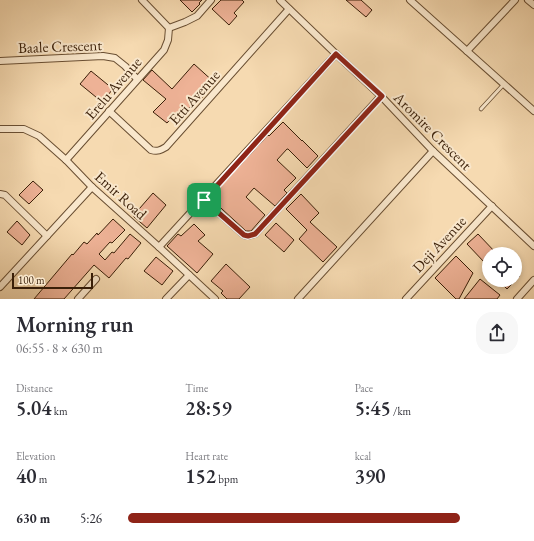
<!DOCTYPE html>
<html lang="en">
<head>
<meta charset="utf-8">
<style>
	:root { --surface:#fff; --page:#f7f7f7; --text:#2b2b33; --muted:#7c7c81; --accent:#8f2418 }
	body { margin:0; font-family:"EB Garamond",serif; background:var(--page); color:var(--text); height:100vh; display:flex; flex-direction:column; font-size:15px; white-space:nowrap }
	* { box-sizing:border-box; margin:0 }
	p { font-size:13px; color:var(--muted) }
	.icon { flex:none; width:22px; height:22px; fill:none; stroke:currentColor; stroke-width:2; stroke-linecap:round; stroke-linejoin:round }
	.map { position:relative; height:299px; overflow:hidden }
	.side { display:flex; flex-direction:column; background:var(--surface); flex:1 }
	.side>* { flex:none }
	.fabs { position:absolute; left:482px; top:247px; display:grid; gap:8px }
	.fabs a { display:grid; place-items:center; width:40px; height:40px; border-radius:50%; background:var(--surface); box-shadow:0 2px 6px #0003; font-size:20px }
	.scale { position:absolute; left:12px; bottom:10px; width:81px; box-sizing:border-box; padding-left:4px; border:2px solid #3a1f08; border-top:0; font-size:11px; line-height:14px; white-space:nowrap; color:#3a1f08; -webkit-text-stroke:3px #f9e7cc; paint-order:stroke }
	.pin { position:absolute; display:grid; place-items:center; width:34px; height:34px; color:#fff; margin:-17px; border-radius:8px; box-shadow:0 2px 6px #0006 }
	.round { display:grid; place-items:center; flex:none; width:42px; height:42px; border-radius:16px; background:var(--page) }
	.summary { display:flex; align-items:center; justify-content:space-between; height:68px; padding:0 16px }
	h1 { font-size:22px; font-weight:600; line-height:30px }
	.figures { display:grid; grid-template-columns:repeat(3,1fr); gap:6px; height:68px; padding:4px 16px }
	.figures div { display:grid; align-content:center }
	.figures b { font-size:20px; font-weight:600 }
	.figures small { font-size:11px; font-weight:400 }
	.figures p { font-size:11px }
	ul { padding:0 16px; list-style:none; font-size:13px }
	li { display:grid; grid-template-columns:64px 48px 1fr; align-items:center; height:30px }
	li i { height:10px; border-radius:5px; background:var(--accent) }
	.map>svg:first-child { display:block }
	.building { fill:#eeb296; stroke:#3a1f08 }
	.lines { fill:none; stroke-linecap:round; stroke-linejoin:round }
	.service-casing { stroke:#694e32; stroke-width:4.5 }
	.minor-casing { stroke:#694e32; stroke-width:8 }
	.service { stroke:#f9e7cc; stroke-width:3 }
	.minor { stroke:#f9e7cc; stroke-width:6 }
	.route-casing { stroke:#fff; stroke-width:8 }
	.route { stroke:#8f2418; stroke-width:5 }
	.labels { text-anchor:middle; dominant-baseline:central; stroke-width:4; stroke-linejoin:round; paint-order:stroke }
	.street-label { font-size:15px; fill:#3a1f08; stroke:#f9e7cc }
</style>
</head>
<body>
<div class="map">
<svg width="534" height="299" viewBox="0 0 534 299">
	<rect width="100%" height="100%" fill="#f6dab1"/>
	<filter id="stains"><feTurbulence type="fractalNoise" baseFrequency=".005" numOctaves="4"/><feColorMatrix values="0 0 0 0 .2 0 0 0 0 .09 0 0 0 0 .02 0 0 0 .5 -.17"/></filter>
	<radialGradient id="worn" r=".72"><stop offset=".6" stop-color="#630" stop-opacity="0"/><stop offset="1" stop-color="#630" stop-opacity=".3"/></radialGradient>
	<g class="building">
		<path d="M180,0H202L199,3L200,4L192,12Z"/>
		<path d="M221,0H242L244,2L234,13L237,16L229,25L212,9Z"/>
		<path d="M346,0H361L372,10L366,17Z"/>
		<path d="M194,64L215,83L197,103L195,101L182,117L177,112L167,123L153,112L166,99L143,80L152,70L172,89Z"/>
		<path d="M91,71L113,89L102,102L80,84Z"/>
		<path d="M283,122L302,141V140L318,156L307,168L288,149H287L277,160L296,178L284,190L287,193L275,206L254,188L246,197L265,215L251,231H246L210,198L268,135L269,136Z"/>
		<path d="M33,181L43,190L29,204L19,195Z"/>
		<path d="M153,193L166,205L147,228L133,216Z"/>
		<path d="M301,194L319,213L310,222L337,247L323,262L299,239L307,230L286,209Z"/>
		<path d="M113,219L125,230L112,243L110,242L99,254L105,260L112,252L114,253L130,234L141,243L128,259L126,258L109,278L94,265L64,299H34L72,254L73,255L84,242L87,244L97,233L98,235Z"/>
		<path d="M17,221L30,235L22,245L7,232Z"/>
		<path d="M276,223L294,240L284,252L265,235Z"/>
		<path d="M194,224L205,235L198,241L213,254L197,273L167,246L178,234L181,236Z"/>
		<path d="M478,234L497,254H489V259L485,263L467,244Z"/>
		<path d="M456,256L473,273L459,299H456L435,278Z"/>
		<path d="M156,257L173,271L162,285L144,271Z"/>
		<path d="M226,264L250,287L239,299H227L221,293L223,291L211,281Z"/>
		<path d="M515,271L520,276L507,289L498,280H515Z"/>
		<path d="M480,279L500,295L497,299H464Z"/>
	</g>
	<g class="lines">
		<g class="service-casing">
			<path id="service" d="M481,109L504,84"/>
		</g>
		<g class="minor-casing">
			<g id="minor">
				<path d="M142,0L169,28"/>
				<path d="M280,0L336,54L381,96L433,151L534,246"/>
				<path d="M410,0L534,111"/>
				<path d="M528,0L534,5"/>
				<path d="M169,28L185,22L197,16L211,0"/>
				<path d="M467,51L515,0"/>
				<path d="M0,61L103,56L115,58L125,66L137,79"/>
				<path d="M109,111L151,150C158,152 161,150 166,147L289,9"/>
				<path d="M0,129H24L39,136L66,160L92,187L159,247L215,299"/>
				<path d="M66,160L164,50L168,40L169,28"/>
				<path d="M0,194L5,195L47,236"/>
				<path d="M203,199L244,235L248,236L255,234L381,96"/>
				<path d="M159,247L336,54"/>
				<path d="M0,287L92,187"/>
				<path d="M78,299L96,279"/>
				<path d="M166,299L189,275"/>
				<path d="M298,299L433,151"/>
				<path d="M406,299L492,206"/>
				<path d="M517,299L534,280"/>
			</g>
		</g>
		<use href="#service" class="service"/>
		<use href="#minor" class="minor"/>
	</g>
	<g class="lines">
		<g class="route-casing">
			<path id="route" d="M336,54L382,96L255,234L248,236L244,235L204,200Z"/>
		</g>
		<use href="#route" class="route"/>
	</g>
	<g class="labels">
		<g class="street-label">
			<text transform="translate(60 46) rotate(-2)">Baale Crescent</text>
			<text transform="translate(113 88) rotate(-49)">Erelu Avenue</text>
			<text transform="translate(194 97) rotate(-48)">Etti Avenue</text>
			<text transform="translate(433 131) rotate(45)">Aromire Crescent</text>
			<text transform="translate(121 195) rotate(42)">Emir Road</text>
			<text transform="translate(439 244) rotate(-47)">Deji Avenue</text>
		</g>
	</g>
	<rect width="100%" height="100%" filter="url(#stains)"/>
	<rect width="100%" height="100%" fill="url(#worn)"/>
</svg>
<div class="fabs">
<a><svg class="icon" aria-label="locate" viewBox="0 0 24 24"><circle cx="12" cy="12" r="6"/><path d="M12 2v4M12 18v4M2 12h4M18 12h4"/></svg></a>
</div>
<div class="scale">100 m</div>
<div class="pin" style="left:204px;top:200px;background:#1e9e55"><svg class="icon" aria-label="arrive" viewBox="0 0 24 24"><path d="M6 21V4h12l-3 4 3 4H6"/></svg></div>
</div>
<section class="side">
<div class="summary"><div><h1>Morning run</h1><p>06:55 · 8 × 630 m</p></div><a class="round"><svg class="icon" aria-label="share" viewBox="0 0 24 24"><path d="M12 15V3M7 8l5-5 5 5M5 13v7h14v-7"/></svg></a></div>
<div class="figures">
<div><p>Distance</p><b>5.04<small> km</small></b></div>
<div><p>Time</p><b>28:59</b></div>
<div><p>Pace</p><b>5:45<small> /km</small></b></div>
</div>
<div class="figures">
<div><p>Elevation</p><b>40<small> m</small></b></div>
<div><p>Heart rate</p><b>152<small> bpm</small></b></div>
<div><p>kcal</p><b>390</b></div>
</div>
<ul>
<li><b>630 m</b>5:26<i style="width:85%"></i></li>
</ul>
</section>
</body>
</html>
